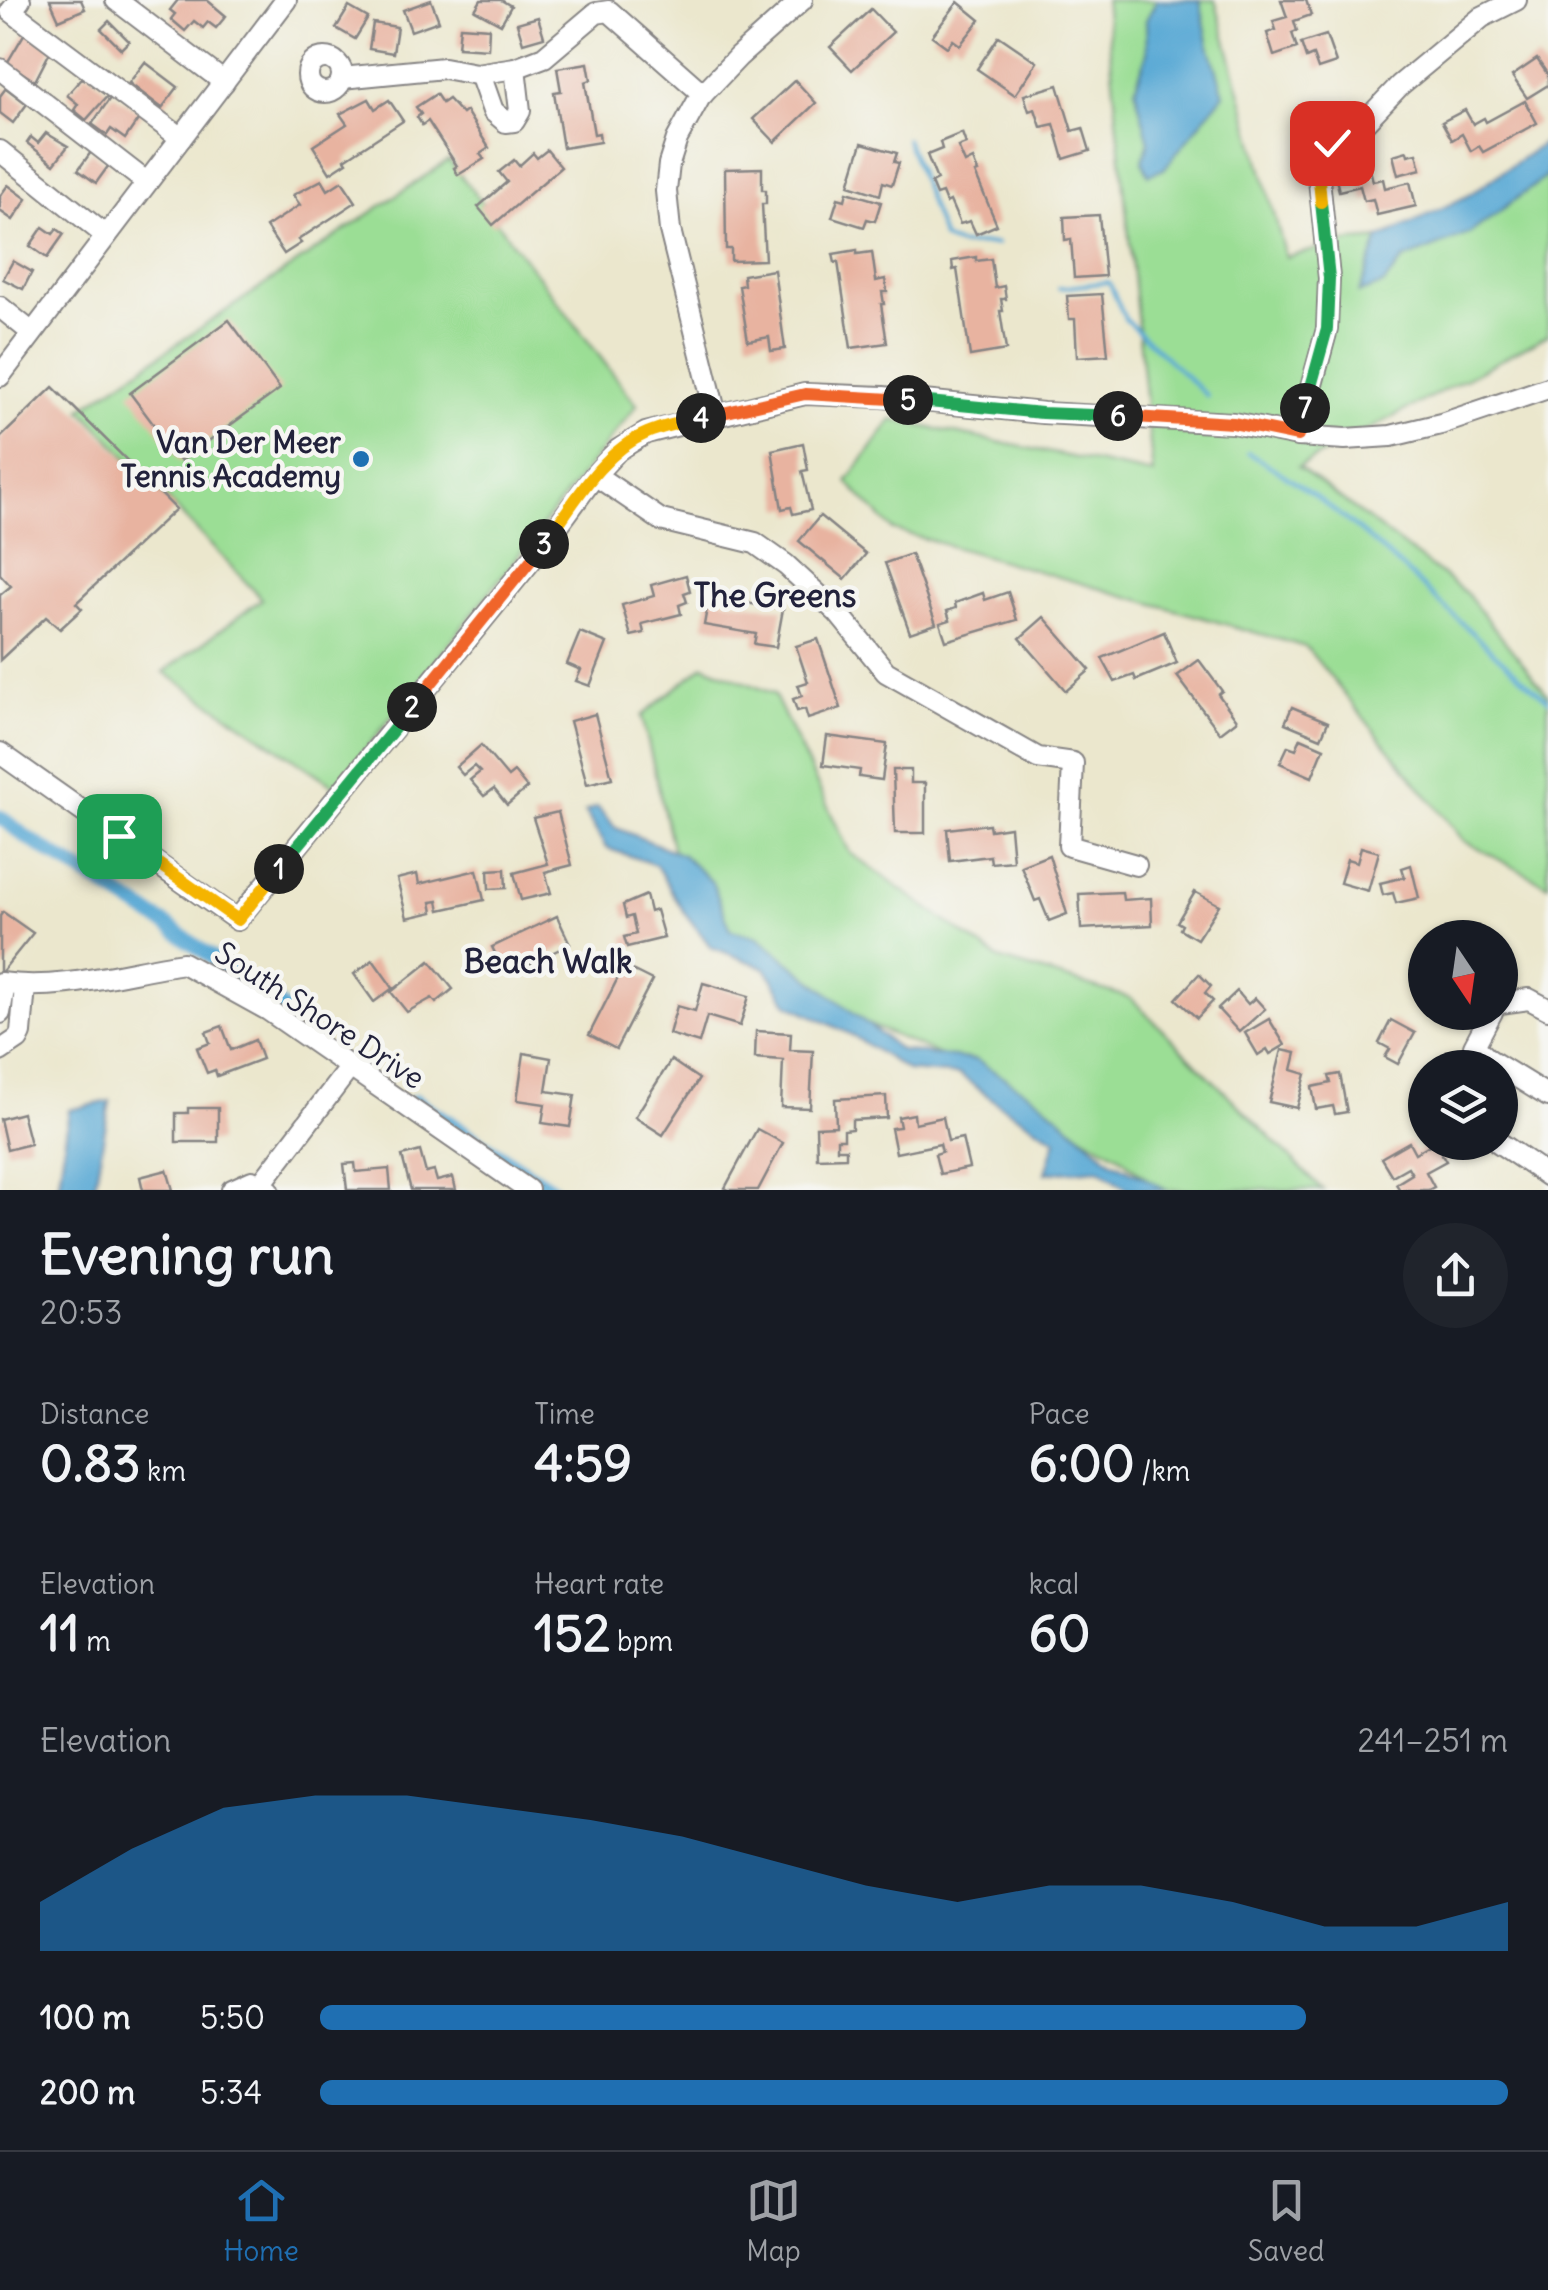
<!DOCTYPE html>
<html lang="en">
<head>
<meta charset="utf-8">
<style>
	:root { --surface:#171b24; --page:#20242c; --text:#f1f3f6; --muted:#9ea1a6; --line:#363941; --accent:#1f6fb2 }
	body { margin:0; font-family:Delius,sans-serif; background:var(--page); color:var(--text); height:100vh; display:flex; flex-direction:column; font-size:38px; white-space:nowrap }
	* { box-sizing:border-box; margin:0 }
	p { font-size:32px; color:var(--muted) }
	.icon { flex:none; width:55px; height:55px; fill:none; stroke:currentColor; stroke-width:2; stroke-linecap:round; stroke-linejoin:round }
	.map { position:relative; height:1190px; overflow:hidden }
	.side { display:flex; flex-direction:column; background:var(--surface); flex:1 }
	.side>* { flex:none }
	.needle { width:65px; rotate:167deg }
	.controls { position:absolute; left:1408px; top:920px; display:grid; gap:20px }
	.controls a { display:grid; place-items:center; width:110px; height:110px; border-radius:50%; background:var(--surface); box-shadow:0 2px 8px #0004; font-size:50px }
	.pin { position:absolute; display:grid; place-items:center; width:85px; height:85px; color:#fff; margin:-42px; border-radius:20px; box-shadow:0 5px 15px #0006 }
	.km { position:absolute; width:50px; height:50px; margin:-25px; border-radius:50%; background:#222; color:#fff; font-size:28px; line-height:50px; text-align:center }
	.round { display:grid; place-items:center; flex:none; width:105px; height:105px; border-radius:52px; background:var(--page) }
	.summary { display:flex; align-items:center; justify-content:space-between; height:170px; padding:0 40px }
	h1 { font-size:55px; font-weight:800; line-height:75px }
	.stats { display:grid; grid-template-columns:repeat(3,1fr); gap:15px; height:170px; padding:10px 40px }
	.stats div { display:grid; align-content:center }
	.stats b { font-size:50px; font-weight:800 }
	.stats small { font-size:28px; font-weight:400 }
	.stats p { font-size:28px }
	.chart { height:280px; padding:20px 40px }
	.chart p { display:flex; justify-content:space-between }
	.chart svg { width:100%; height:180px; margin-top:10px; fill:var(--accent); opacity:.7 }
	ul { padding:0 40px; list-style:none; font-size:32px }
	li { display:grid; grid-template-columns:160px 120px 1fr; align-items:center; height:75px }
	li i { height:25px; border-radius:12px; background:var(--accent) }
	.tabs { display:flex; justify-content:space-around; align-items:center; height:140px; border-top:2px solid var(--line); background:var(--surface); font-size:28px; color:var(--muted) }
	.tabs a { display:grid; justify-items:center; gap:5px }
	.tabs .on { color:var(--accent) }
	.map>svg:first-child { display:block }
	.green { fill:#9bde95; stroke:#5e8068; stroke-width:2.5 }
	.water { fill:#5caad5; stroke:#3f6688; stroke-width:2.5 }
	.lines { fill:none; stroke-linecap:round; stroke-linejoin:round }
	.stream { stroke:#5caad5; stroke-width:4 }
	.canal { stroke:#5caad5; stroke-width:15 }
	.building { fill:#e8b3a0 }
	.minor-casing { stroke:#868484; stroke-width:24 }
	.minor { stroke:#fff; stroke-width:20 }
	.split-1-casing { stroke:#fff; stroke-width:20 }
	.split-2-casing { stroke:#fff; stroke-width:20 }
	.split-3-casing { stroke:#fff; stroke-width:20 }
	.split-4-casing { stroke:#fff; stroke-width:20 }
	.split-5-casing { stroke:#fff; stroke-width:20 }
	.split-6-casing { stroke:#fff; stroke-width:20 }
	.split-7-casing { stroke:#fff; stroke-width:20 }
	.split-8-casing { stroke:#fff; stroke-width:20 }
	.split-9-casing { stroke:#fff; stroke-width:20 }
	.split-1 { stroke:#f5b400; stroke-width:12 }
	.split-2 { stroke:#22a559; stroke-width:12 }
	.split-3 { stroke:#f0652b; stroke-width:12 }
	.split-4 { stroke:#f5b400; stroke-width:12 }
	.split-5 { stroke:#f0652b; stroke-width:12 }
	.split-6 { stroke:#22a559; stroke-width:12 }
	.split-7 { stroke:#f0652b; stroke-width:12 }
	.split-8 { stroke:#22a559; stroke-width:12 }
	.split-9 { stroke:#f5b400; stroke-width:12 }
	.poi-dot { fill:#1f6fb2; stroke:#f6f6f2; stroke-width:4 }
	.labels { text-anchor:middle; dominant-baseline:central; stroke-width:9; stroke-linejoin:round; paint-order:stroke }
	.poi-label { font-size:30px; font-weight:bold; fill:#22223b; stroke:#f6f6f2; text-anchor:end }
	.street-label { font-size:30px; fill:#22223b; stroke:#f6f6f2 }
	.neighbourhood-label { font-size:32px; font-weight:bold; fill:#22223b; stroke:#f6f6f2 }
</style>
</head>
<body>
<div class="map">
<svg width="1548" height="1190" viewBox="0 0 1548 1190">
	<rect width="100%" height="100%" fill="#f6f6f2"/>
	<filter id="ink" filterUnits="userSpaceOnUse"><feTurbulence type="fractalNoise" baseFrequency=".01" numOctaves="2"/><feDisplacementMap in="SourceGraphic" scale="20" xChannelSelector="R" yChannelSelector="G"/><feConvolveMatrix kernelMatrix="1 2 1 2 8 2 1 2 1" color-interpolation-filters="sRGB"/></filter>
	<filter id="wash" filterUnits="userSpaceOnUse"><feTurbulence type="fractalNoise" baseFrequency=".0048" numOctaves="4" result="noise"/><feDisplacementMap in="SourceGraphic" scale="40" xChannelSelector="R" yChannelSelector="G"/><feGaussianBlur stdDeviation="2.25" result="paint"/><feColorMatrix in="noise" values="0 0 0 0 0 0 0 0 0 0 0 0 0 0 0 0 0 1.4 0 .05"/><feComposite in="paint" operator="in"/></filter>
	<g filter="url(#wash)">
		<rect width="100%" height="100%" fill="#ebe7cd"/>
		<g class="green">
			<path d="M1105,0H1215L1286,257L1352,241L1419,237L1548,156V335L1298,467L1466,593L1548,695V885L1464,841L1306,647L893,530L847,482L892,420L1153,474Z"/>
			<path d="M449,160L637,405L336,787L164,672L262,599L81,409Z"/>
			<path d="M704,665L774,694L850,853L999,959L1131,998L1323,1190H1160L1118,1155L940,1055L851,1017L683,895L642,716Z"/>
		</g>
		<g class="water">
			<path d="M1157,0H1200L1208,42L1224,94L1164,169L1149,175L1142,161L1149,142L1135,89L1147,53L1146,20Z"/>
			<path d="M1548,140V175L1469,234L1403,260L1383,285L1359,293L1379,239L1469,195Z"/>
			<path d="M597,807L616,828L683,855L712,882L731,930L758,937L900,1050L976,1060L1040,1100L1112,1161L1168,1190H1129L1099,1169L1046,1173L1056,1139L1000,1105L960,1075L908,1071L850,1034L788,1004L766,968L711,947L684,912L656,865L606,848L585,812Z"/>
			<path d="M110,1101L94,1190H58L69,1110Z"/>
		</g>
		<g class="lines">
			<g class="stream">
				<path d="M760,0L763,3"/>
				<path d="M906,139L943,239L959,245L997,244"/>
				<path d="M1059,288L1109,282L1125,319L1207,396"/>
				<path d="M1248,453C1363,517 1448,617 1548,700"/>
			</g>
			<g class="canal">
				<path d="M0,817L29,839L167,925L286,1011"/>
				<path d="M416,1101L554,1190"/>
			</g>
		</g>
		<g id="blocks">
			<g class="building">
				<path d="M50,0H81L85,9L59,20Z"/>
				<path d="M178,0H207L226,16L216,28L208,22L203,28L194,21L185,31L171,19L175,14L170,10Z"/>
				<path d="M431,0L439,21L411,31L403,10Z"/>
				<path d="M481,0H501L511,6L501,24L475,10Z"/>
				<path d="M1281,0H1306L1311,15L1294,21L1297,31L1292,33L1297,48L1274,56L1267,33L1276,30L1273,21L1287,17Z"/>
				<path d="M958,2L980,20L960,45L953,40L947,47L932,36Z"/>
				<path d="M349,7L368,18L355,39L336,28Z"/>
				<path d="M871,9L893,32L852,70L830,47Z"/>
				<path d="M538,17L544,37L523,43L517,23Z"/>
				<path d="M109,21L129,41L121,49L101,29Z"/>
				<path d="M373,23L397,27L393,53L369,49Z"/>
				<path d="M460,26L489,28L488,49L458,47Z"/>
				<path d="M26,31L52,48L35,81L7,63Z"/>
				<path d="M1326,35L1336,63L1318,69L1313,55L1306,58L1301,43Z"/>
				<path d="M999,36L1037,62L1015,95L977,69Z"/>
				<path d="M1537,59L1548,75V85L1527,98L1512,76Z"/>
				<path d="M145,62L178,87L162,108L129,83Z"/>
				<path d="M588,63L591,80L585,82L594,134L599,133L600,142L563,148L554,92L561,91L557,68Z"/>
				<path d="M87,72L110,93L86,120L74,110L78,104L67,95Z"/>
				<path d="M795,80L816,103L775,142L753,119Z"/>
				<path d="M1058,85L1072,131L1083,128L1090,151L1064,159L1054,124L1041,127L1035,109L1029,111L1024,95Z"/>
				<path d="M6,88L27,104L13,123L0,113V96Z"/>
				<path d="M113,94L142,114L125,139L111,129L107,135L92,124Z"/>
				<path d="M436,94L442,103L448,99L462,114L466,111L489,148L480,154L484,159L458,175L454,168L457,166L428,121L422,125L417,117L421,114L416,107Z"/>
				<path d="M369,99L375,109L389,100L403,121L345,159L347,162L330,173L313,146L347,124L340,114Z"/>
				<path d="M1525,101L1537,123L1483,152L1479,146L1471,151L1462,134L1452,140L1442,122L1465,110L1473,124L1484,118L1486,122Z"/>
				<path d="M46,133L68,146L54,164L27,143L31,137L38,143Z"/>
				<path d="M962,133L966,144L958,147L965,163L973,159L978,172L975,173L997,225L976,234L970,221L960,224L950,201L946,203L942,193L936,195L931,183L937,180L927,155L942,149L940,142Z"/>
				<path d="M862,143L897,153L894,162L899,163L892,185L883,182L880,195L849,185Z"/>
				<path d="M547,150L561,167L493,225L478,207L507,182L499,172L514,160L519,166L533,153L537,158Z"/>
				<path d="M1407,151L1408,155L1417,153L1421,169L1398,175L1393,155Z"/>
				<path d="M91,152L109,165L96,183L78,170Z"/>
				<path d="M1368,162L1373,181L1383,179L1385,188L1410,182L1416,206L1377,215L1373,199L1364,201L1360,186L1339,191L1335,175L1344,173L1343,168Z"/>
				<path d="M762,168V190H766V204H762L765,260L731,261V249H726L725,169Z"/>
				<path d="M322,180L328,190L342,181L356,202L298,240L301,243L284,254L266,227L300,205L293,195Z"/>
				<path d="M8,185L27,199L13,220L0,211V196Z"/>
				<path d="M847,192L881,202L875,221L867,219L864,227L832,217L838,198L845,200Z"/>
				<path d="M1099,215L1105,276L1074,278L1071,239L1065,240L1064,217Z"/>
				<path d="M43,227L53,234L57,229L64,234L47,258L30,246Z"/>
				<path d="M857,250V254L872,252L876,281L885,279L887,292H882L884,304H881L887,343L851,348L838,262L835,263L833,254Z"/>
				<path d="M976,257V261L991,259L995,288L1004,286L1006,299H1001L1003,311H1000L1006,350L970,356L957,269L953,270L952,261Z"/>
				<path d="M13,261L32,272L23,289L3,279Z"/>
				<path d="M774,270L785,349L771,351L769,337L748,341L739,286L744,285L743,275Z"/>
				<path d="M1102,294L1108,355L1077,357L1075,319H1069L1067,296Z"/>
				<path d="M229,320L280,389L181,461L130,393Z"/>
				<path d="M53,387L176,509L76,603L82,609L60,629L46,617L0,660V595L11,586L0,574V438Z"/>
				<path d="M803,443L808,470L802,471L811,510L793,514L791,507L782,509L772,450Z"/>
				<path d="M820,516L866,554L845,579L799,541Z"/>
				<path d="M911,554L936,624L910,633L885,563Z"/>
				<path d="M686,575L690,591L684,593L687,602L679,605L681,614L642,624L644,633L631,636L622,605L654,596L651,585Z"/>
				<path d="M1008,592L1017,620L946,641L940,623L950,620L947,611L956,608L955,603L983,593L985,600Z"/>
				<path d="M709,597L783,609L776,647L754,644L756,634L704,625Z"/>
				<path d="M1044,617L1090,670L1066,691L1020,638Z"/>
				<path d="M580,632L607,643L590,686L576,681L581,670L567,664Z"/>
				<path d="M1164,632L1177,663L1136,680L1134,675L1115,682L1102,658Z"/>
				<path d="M818,639L841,708L808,719L805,709L797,711L793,699L802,696L798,685L808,682L796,646Z"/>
				<path d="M1199,660L1222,691L1218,694L1237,720L1220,733L1177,676Z"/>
				<path d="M1292,707L1328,722L1321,738L1285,723Z"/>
				<path d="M595,714L612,778L587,784L570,721Z"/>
				<path d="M827,736L887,744L882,780L859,777L860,770L823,765Z"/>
				<path d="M1301,738L1324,748L1312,777L1280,763L1288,746L1296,749Z"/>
				<path d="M481,745L508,777L514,772L527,788L507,805L494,789L484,796L470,780L480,772L474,766L463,775L456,767Z"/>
				<path d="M893,770H911V783H925V833H895Z"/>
				<path d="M558,812L572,865L545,872L551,893L521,900L514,873L548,864L533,818Z"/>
				<path d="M989,824L990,830L1010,827L1013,861L991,863L990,856L950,861L947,829Z"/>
				<path d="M1361,847L1379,852L1368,891L1340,883L1347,859L1357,862Z"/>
				<path d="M1049,855L1067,914L1049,921L1040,899L1035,901L1021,866Z"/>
				<path d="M1411,865L1419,898L1396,903L1393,893L1383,895L1380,883L1405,877L1402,868Z"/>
				<path d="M505,869L506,888L489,889L488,870Z"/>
				<path d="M477,870L484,900L440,910L438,901L431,902L433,912L407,918L397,879L417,874L419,884Z"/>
				<path d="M1122,892L1123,900L1151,898L1152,925L1081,929L1079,894Z"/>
				<path d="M1195,892L1219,905L1197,939L1180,929L1182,925L1177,922Z"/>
				<path d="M646,895L650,912L656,910L664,938L627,947L624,937L636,934L632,916L626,918L623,905Z"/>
				<path d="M3,912L33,933L0,974V916Z"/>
				<path d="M557,916L570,944L519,969L514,959L501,965L492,947Z"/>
				<path d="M373,960L393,988L374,1002L354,974Z"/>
				<path d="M430,961L453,989L436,1003L432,998L407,1012L391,992Z"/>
				<path d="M624,966L652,980L616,1049L589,1035Z"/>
				<path d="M1199,974L1211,986L1205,993L1213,1001L1197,1018L1176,999Z"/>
				<path d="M703,983L749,996L740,1026L707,1016L699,1043L669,1034L677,1006L695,1011Z"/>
				<path d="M1237,991L1248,1004L1255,998L1265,1009L1239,1032L1218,1009Z"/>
				<path d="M1269,1019L1285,1045L1270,1054L1267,1049L1258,1055L1245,1033Z"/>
				<path d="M1391,1020L1415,1033L1398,1064L1385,1057L1390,1049L1379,1043Z"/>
				<path d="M222,1026L231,1050L255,1040L262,1059L217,1076L215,1070L207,1073L197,1048L210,1043L206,1032Z"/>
				<path d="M756,1031L791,1033L790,1050L813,1051L810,1108L781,1107L783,1060L755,1058Z"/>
				<path d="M1282,1050L1296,1053L1292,1070L1306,1074L1297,1108L1269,1102Z"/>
				<path d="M524,1053L551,1058L546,1091L575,1095L570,1127L542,1123L545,1104L517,1100Z"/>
				<path d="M671,1060L699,1079L663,1135L635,1117Z"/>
				<path d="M1340,1074L1347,1112L1335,1114L1333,1106L1316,1109L1312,1087L1331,1083L1329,1076Z"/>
				<path d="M886,1096L887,1118L852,1120V1129L844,1130V1139H837V1149H846V1157L817,1158L816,1127L836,1126L835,1099Z"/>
				<path d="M188,1108H218V1142H176V1113H188Z"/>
				<path d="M22,1113L30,1144L7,1150L0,1119Z"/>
				<path d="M914,1114L915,1123L943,1117L948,1141L962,1138L969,1168L940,1174L935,1154L942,1152L940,1144L896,1153L891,1128L900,1127L898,1117Z"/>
				<path d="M757,1129L783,1143L758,1190H729L725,1188Z"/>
				<path d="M1409,1142L1415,1153L1435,1142L1446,1161L1426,1172L1434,1187L1428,1190H1400L1396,1184L1412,1174L1408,1167L1392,1176L1381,1158Z"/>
				<path d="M420,1151L426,1173L434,1171L437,1181L453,1177L456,1190H411L402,1156Z"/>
				<path d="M355,1163L356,1172L389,1169L391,1190H347L344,1164Z"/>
				<path d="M167,1170L173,1190H143L140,1177Z"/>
			</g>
		</g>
	</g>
	<g filter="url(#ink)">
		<use href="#blocks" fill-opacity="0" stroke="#868484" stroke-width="2.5"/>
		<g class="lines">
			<g class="minor-casing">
				<g id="minor">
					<path d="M20,0L11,11L181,138"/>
					<path d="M116,0L224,82"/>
					<circle cx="325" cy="75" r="17"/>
					<path d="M0,69L146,182"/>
					<path d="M480,74L493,111L506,122L514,121L520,111L515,68"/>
					<path d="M342,78L444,68L476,74L515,68L544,57L596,13L609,11L703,94"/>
					<path d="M0,151L105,235"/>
					<path d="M0,307L31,332"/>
					<path d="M0,376L286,0"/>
					<path d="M716,415L670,230L666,191L669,164L677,139L700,97L738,57L802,0"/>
					<path d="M1298,436L1327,329L1329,278L1318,169L1333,143L1364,123L1400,85L1482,17L1516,0"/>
					<path d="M595,475L661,520L755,543L786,565L838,613L886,672L1038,758L1073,763L1069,846L1136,865"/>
					<path d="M0,753L237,920L542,547L595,475L618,450L646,433L805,394L883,397L1043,413L1233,423L1298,436L1345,439L1391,436L1441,424L1548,388"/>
					<path d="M0,983C62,992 122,972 183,963L268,1010L528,1190"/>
					<path d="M1500,1003L1529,999L1548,1009"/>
					<path d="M0,1013L5,984"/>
					<path d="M0,1051L18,1039L21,1033L25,986"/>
					<path d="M1488,1059L1548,1096"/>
					<path d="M1483,1066L1488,1059L1474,1046L1492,1012"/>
					<path d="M1498,1142L1548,1176"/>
					<path d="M261,1184L350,1067"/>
					<path d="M232,1190L252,1181L269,1190"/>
				</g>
			</g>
			<use href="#minor" class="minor"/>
		</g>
	</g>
	<g class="lines" filter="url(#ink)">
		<g class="split-1-casing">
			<path id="split-1" d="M119,836L238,920L279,869"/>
		</g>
		<g class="split-2-casing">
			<path id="split-2" d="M279,869L412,707"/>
		</g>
		<g class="split-3-casing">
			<path id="split-3" d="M412,707L544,544"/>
		</g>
		<g class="split-4-casing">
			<path id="split-4" d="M544,544C573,505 601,452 647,433C664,426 683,422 701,418"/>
		</g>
		<g class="split-5-casing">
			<path id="split-5" d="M701,418L805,394L908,400"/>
		</g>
		<g class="split-6-casing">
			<path id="split-6" d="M908,400L1042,413L1118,416"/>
		</g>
		<g class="split-7-casing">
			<path id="split-7" d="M1118,416L1233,423L1298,436L1305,408"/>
		</g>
		<g class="split-8-casing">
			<path id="split-8" d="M1305,408L1327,329L1329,278L1321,202"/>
		</g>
		<g class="split-9-casing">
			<path id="split-9" d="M1321,202L1318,169L1332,143"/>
		</g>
		<use href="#split-1" class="split-1"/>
		<use href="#split-2" class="split-2"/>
		<use href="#split-3" class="split-3"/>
		<use href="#split-4" class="split-4"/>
		<use href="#split-5" class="split-5"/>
		<use href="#split-6" class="split-6"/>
		<use href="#split-7" class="split-7"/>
		<use href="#split-8" class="split-8"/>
		<use href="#split-9" class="split-9"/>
	</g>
	<circle class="poi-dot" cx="361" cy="459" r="10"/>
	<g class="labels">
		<g class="poi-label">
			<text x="341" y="442">Van Der Meer<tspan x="341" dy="34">Tennis Academy</tspan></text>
		</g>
		<g class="street-label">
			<text transform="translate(320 1015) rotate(33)">South Shore Drive</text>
		</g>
		<g class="neighbourhood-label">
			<text x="775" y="595">The Greens</text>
			<text x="548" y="961">Beach Walk</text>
		</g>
	</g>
</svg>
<div class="controls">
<a><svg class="needle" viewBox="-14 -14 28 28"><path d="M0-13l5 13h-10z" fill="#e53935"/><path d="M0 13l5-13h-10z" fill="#9ea1a6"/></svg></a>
<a><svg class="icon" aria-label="layers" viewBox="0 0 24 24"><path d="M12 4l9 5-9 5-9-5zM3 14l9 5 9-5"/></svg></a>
</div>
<div class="pin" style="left:119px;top:836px;background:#1e9e55"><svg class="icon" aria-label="arrive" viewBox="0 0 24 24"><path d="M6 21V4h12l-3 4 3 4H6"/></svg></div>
<div class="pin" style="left:1332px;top:143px;background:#d93025"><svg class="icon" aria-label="check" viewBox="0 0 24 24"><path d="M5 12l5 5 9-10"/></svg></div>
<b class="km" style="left:279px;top:869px">1</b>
<b class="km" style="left:412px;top:707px">2</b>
<b class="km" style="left:544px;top:544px">3</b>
<b class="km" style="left:701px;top:418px">4</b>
<b class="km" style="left:908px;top:400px">5</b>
<b class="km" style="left:1118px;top:416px">6</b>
<b class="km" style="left:1305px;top:408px">7</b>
</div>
<section class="side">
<div class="summary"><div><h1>Evening run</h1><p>20:53</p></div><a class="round"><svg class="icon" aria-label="share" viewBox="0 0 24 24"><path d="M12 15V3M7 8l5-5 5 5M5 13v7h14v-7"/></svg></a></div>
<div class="stats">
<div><p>Distance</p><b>0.83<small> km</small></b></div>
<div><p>Time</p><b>4:59</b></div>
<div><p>Pace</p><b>6:00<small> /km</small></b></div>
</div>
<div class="stats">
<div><p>Elevation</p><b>11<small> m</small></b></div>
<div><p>Heart rate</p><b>152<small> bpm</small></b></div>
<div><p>kcal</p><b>60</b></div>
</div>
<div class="chart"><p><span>Elevation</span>241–251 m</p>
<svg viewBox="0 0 160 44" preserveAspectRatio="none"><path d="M0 44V32L10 19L20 9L30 6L40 6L50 9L60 12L70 16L80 22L90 28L100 32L110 28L120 28L130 32L140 38L150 38L160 32V44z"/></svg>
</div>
<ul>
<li><b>100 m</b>5:50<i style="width:83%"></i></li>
<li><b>200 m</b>5:34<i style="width:100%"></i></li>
</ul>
</section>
<nav class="tabs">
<a class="on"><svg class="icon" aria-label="home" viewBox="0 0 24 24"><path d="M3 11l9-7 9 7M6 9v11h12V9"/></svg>Home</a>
<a><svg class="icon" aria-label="map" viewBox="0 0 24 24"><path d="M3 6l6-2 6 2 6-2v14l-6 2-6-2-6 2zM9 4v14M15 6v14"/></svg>Map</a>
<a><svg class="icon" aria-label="saved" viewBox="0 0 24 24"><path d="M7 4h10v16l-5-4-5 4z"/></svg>Saved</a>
</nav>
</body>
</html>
